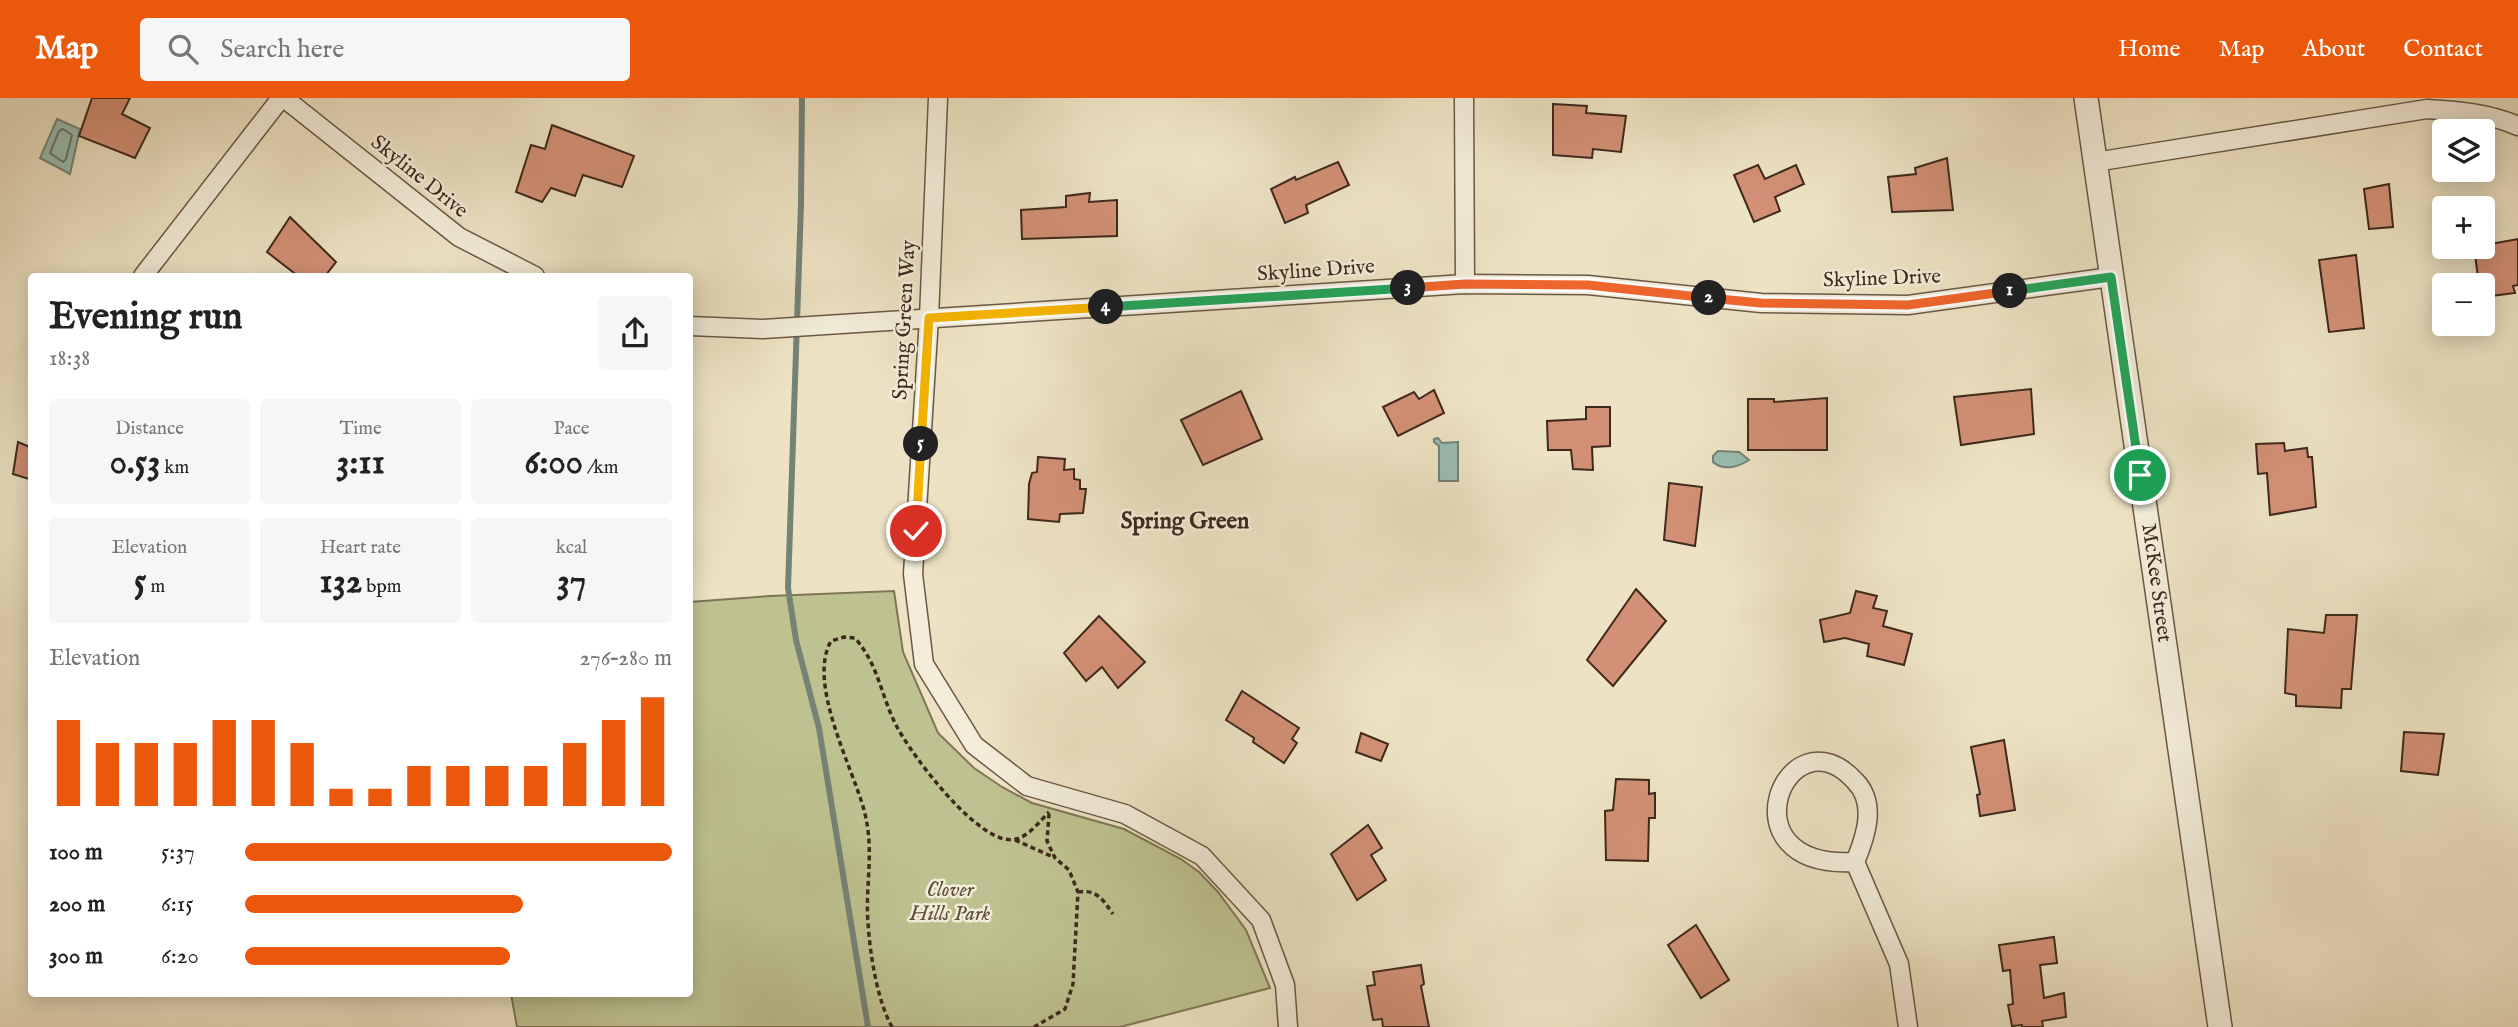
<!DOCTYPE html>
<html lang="en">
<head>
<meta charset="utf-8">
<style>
	:root { --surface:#fff; --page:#f6f6f6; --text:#222; --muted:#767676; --accent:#ea580c }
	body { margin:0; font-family:"IM FELL English",serif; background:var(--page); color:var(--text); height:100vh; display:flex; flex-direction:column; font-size:26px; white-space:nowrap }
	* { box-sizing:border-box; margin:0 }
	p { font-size:23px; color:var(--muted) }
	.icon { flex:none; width:38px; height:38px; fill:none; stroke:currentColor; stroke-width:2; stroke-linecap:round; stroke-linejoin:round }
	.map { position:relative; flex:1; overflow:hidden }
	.sheet { position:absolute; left:28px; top:175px; width:665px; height:724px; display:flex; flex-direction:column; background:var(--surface); border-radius:7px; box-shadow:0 4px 18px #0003 }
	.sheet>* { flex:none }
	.fabs { position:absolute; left:2432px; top:21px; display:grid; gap:14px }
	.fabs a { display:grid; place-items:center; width:63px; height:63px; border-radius:7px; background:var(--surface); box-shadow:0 4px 18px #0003; font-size:35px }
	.pin { position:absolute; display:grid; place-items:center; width:60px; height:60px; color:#fff; margin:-30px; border:4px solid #fff; border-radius:50%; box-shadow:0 2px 7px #0007 }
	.km { position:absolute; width:35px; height:35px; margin:-18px; border-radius:50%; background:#222; color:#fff; font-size:19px; line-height:35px; text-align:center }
	.round { display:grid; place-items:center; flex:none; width:74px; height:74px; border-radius:7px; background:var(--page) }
	.headline { display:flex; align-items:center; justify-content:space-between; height:119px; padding:0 21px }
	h1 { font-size:38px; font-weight:700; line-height:52px }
	.figures { display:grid; grid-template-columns:repeat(3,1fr); gap:10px; height:119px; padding:7px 21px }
	.figures div { display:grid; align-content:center; border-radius:7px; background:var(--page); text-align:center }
	.figures b { font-size:35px; font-weight:700 }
	.figures small { font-size:19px; font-weight:400 }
	.figures p { font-size:19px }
	.chart { height:196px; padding:14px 21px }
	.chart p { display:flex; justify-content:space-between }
	.chart svg { width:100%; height:126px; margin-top:7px; stroke:var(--accent); stroke-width:6 }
	ul { padding:0 21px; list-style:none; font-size:23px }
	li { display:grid; grid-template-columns:112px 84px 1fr; align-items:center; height:52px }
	li i { height:18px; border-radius:9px; background:var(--accent) }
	header { display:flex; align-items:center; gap:42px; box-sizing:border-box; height:98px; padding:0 35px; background:var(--accent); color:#fff }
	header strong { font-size:33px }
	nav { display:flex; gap:38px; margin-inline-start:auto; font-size:24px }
	.search { width:490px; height:63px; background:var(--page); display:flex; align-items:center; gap:18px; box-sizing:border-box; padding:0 24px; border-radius:7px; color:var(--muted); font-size:26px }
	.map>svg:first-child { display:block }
	.green { fill:#bec290; stroke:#7e7656; stroke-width:2 }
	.water { fill:#99beb2; stroke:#758276; stroke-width:2 }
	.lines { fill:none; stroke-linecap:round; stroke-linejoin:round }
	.shore { stroke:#6c7467; stroke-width:2 }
	.stream { stroke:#758276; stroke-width:6 }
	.building { fill:#d39076; stroke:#3e291c; stroke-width:2 }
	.minor-casing { stroke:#6a5846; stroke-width:21 }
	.tertiary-casing { stroke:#6a5846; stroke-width:26 }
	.path { stroke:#3e291c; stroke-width:3.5; stroke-dasharray:5 3.5; stroke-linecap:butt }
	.minor { stroke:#f3edd9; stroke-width:18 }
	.tertiary { stroke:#f3edd9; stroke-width:23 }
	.split-1-casing { stroke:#fff; stroke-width:14 }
	.split-2-casing { stroke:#fff; stroke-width:14 }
	.split-3-casing { stroke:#fff; stroke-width:14 }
	.split-4-casing { stroke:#fff; stroke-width:14 }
	.split-5-casing { stroke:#fff; stroke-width:14 }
	.split-6-casing { stroke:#fff; stroke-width:14 }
	.split-1 { stroke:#22a559; stroke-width:9 }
	.split-2 { stroke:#f0652b; stroke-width:9 }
	.split-3 { stroke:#f0652b; stroke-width:9 }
	.split-4 { stroke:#22a559; stroke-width:9 }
	.split-5 { stroke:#f5b400; stroke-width:9 }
	.split-6 { stroke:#f5b400; stroke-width:9 }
	.labels { text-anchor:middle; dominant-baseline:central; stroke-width:5; stroke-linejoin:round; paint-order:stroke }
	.street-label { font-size:21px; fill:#3e291c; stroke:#f3edd9 }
	.park-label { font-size:21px; font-style:italic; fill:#5e4f39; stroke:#f3edd9 }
	.neighbourhood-label { font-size:23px; font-weight:bold; fill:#3e291c; stroke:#f3edd9 }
</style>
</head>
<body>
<header>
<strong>Map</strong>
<div class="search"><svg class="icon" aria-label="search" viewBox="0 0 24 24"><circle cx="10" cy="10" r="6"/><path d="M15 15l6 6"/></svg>Search here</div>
<nav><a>Home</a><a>Map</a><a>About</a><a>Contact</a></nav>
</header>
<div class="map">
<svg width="2518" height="929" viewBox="0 0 2518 929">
	<rect width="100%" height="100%" fill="#ede3c4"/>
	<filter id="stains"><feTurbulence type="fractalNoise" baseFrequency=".00286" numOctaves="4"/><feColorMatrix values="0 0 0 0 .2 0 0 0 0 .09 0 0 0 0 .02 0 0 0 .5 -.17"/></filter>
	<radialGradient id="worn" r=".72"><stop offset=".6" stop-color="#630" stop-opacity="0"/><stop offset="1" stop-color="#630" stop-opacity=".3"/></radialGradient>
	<path class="green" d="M894,493L903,554L938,635L974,670L1002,689L1032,705L1124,731L1181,761L1199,774L1218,794L1246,832L1270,890L1120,929H517L511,896H690V504L770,498Z"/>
	<g class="water">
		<path d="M57,21L80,31L70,76L40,60Z"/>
		<path d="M1438,340L1442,345L1458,344V383H1439V348L1434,344V341Z"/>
		<path d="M1718,353L1739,354L1749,362C1740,368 1724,374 1713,364V358Z"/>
	</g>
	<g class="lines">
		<path class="shore" d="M63,31L72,37L66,61L63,64L50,55L59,33Z"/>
		<path class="stream" d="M802,0L801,106L788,490L796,542L819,630L868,929"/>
	</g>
	<g class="building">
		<path d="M92,0H130L122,16L150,30L135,60L79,38Z"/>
		<path d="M1553,6L1587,8L1586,15L1626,18L1621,54L1593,51L1592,60L1553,57Z"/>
		<path d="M552,27L634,58L622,89L583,77L575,98L551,90L542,104L516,94L531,47L545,51Z"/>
		<path d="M1947,60L1953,112L1892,114L1888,79L1916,76L1915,70Z"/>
		<path d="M1338,64L1349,87L1306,107L1308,115L1285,125L1271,91L1295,79L1296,82Z"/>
		<path d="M1758,67L1765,81L1796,67L1804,86L1775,99L1780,113L1754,124L1734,77Z"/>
		<path d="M2389,86L2393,129L2369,131L2364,91Z"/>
		<path d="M1090,95L1089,104L1117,102V138L1022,141L1021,112L1066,109V98Z"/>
		<path d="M290,119L336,164L325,178H298L267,154Z"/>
		<path d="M2518,141V187L2513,188L2515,195L2483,199V187H2479L2474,149Z"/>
		<path d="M2356,157L2364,230L2329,234L2319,162Z"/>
		<path d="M2031,291L2034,336L1961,347L1954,299Z"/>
		<path d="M1434,292L1444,315L1398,338L1383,309L1414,294L1419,301Z"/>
		<path d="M1241,293L1262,341L1203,367L1181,322Z"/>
		<path d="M1827,300V352H1748V301H1774V304Z"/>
		<path d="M1586,309H1610V348L1592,349L1593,372L1573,371L1571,352H1548L1547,323L1586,321Z"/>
		<path d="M18,344L32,350V382L13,376Z"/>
		<path d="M2284,345L2285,353L2307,350L2308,359H2312L2316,409L2270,417L2267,375L2258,376L2256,346Z"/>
		<path d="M1038,359L1065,361L1064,372L1074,371V381L1080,382V391H1086L1083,415L1060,416L1059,424L1028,421L1029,386L1032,375L1037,374Z"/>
		<path d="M1669,385L1702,389L1695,448L1664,442Z"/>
		<path d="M1636,491L1666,523L1613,588L1587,562Z"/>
		<path d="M1856,493L1877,498L1873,510L1887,513L1883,528L1912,536L1904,567L1867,558L1869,546L1845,540L1824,544L1820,522L1850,515Z"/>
		<path d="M2326,517H2357L2351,591H2342L2341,610L2296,608V597L2285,595L2288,531L2324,535Z"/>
		<path d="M1099,518L1145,564L1118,590L1102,569L1086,583L1064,555Z"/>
		<path d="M1242,593L1299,630L1292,641L1297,645L1284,665L1253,644L1254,640L1226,622Z"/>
		<path d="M2404,634L2444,636L2438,677L2401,673Z"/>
		<path d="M1361,635L1388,646L1381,663L1356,654Z"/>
		<path d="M2004,642L2015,712L1980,718L1977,697L1980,696L1971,649Z"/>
		<path d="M1616,681L1649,682V696L1655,695V720H1649L1648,763L1606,762L1605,713L1613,712Z"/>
		<path d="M1368,727L1382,750L1371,757L1386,782L1357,802L1331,756Z"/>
		<path d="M1696,827L1729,882L1701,900L1668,847Z"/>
		<path d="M2054,839L2057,865L2040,867L2044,900L2064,895L2066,919L2042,923L2043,929H2022V927L2012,928L2008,907L2013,906L2010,872L2003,873L1999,847Z"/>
		<path d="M1421,867L1424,886L1421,888L1429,929H1383L1382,921L1373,922L1367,888L1375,887L1373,874Z"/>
	</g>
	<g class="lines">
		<g class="minor-casing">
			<g id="minor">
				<path d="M284,0L459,139L535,178"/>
				<path d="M938,0L929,220L913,476L924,566L974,647L1027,688L1125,716L1202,758L1261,822L1285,887L1288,929"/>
				<path d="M1464,0L1465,186"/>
				<path d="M2095,64L2427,11C2459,13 2488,15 2518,28"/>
				<path d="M143,178L281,0"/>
				<path d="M690,228L763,231L1465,186L1588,187L1761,205L1908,207L2111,179"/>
				<path d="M1855,764C1720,772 1787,609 1855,683C1877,705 1866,738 1855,764L1899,866L1908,929"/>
			</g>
		</g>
		<g class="tertiary-casing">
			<path id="tertiary" d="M2086,0L2220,929"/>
		</g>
		<g class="path">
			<path d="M1015,742L1053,759"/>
			<path d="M1078,794C1097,791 1103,802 1113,816"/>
			<path d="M892,929C877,902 870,856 868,825C865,786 875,753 864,712C852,668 807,585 831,543L844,539L855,540C879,568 880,595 896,627C910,655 981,751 1016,741C1029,738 1040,723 1049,714"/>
			<path d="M1034,929L1065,911L1073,886L1078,794L1069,772L1055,760L1047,743L1049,716"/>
		</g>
		<use href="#minor" class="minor"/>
		<use href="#tertiary" class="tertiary"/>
	</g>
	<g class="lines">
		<g class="split-1-casing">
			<path id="split-1" d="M2010,193L2111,179L2140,377"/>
		</g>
		<g class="split-2-casing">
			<path id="split-2" d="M1709,200L1761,205L1908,207L2010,193"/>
		</g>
		<g class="split-3-casing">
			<path id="split-3" d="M1408,190L1465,186L1588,187L1709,200"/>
		</g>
		<g class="split-4-casing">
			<path id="split-4" d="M1106,209L1408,190"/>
		</g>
		<g class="split-5-casing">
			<path id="split-5" d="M921,346L929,220L1106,209"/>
		</g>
		<g class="split-6-casing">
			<path id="split-6" d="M916,433L921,346"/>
		</g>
		<use href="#split-1" class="split-1"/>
		<use href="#split-2" class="split-2"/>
		<use href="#split-3" class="split-3"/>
		<use href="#split-4" class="split-4"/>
		<use href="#split-5" class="split-5"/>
		<use href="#split-6" class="split-6"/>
	</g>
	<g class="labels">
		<g class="street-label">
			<text transform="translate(419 79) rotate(39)">Skyline Drive</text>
			<text transform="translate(1316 173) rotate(-4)">Skyline Drive</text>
			<text transform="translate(1882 181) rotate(-2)">Skyline Drive</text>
			<text transform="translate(905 222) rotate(-87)">Spring Green Way</text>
			<text transform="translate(2156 485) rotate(82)">McKee Street</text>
		</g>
		<g class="park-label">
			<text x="950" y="792">Clover<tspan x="950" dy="24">Hills Park</tspan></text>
		</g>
		<g class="neighbourhood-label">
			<text x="1185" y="423">Spring Green</text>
		</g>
	</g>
	<rect width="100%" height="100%" filter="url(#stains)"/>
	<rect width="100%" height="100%" fill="url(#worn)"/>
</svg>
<div class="fabs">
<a><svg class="icon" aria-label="layers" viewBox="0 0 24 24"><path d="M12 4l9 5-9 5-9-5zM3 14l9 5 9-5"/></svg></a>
<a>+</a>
<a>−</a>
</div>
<div class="pin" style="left:2140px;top:377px;background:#1e9e55"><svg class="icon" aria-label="arrive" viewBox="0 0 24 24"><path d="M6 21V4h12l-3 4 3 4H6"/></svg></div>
<div class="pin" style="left:916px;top:433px;background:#d93025"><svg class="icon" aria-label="check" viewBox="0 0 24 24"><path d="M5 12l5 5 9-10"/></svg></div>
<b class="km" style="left:2010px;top:193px">1</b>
<b class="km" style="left:1709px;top:200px">2</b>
<b class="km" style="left:1408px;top:190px">3</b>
<b class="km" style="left:1106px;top:209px">4</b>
<b class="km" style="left:921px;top:346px">5</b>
<section class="sheet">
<div class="headline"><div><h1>Evening run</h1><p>18:38</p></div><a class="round"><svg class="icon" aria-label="share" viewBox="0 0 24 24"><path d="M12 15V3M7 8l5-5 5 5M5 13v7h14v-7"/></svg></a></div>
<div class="figures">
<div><p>Distance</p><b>0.53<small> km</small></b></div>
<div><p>Time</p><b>3:11</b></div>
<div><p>Pace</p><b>6:00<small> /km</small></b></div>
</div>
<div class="figures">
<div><p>Elevation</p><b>5<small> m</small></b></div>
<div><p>Heart rate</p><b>132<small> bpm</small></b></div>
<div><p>kcal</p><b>37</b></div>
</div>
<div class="chart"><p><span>Elevation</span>276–280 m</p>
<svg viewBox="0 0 160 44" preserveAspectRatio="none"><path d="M5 44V14M15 44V22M25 44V22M35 44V22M45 44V14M55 44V14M65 44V22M75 44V38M85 44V38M95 44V30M105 44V30M115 44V30M125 44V30M135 44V22M145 44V14M155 44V6"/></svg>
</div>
<ul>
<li><b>100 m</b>5:37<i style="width:100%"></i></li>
<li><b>200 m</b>6:15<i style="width:65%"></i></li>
<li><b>300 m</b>6:20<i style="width:62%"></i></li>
</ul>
</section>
</div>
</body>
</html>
